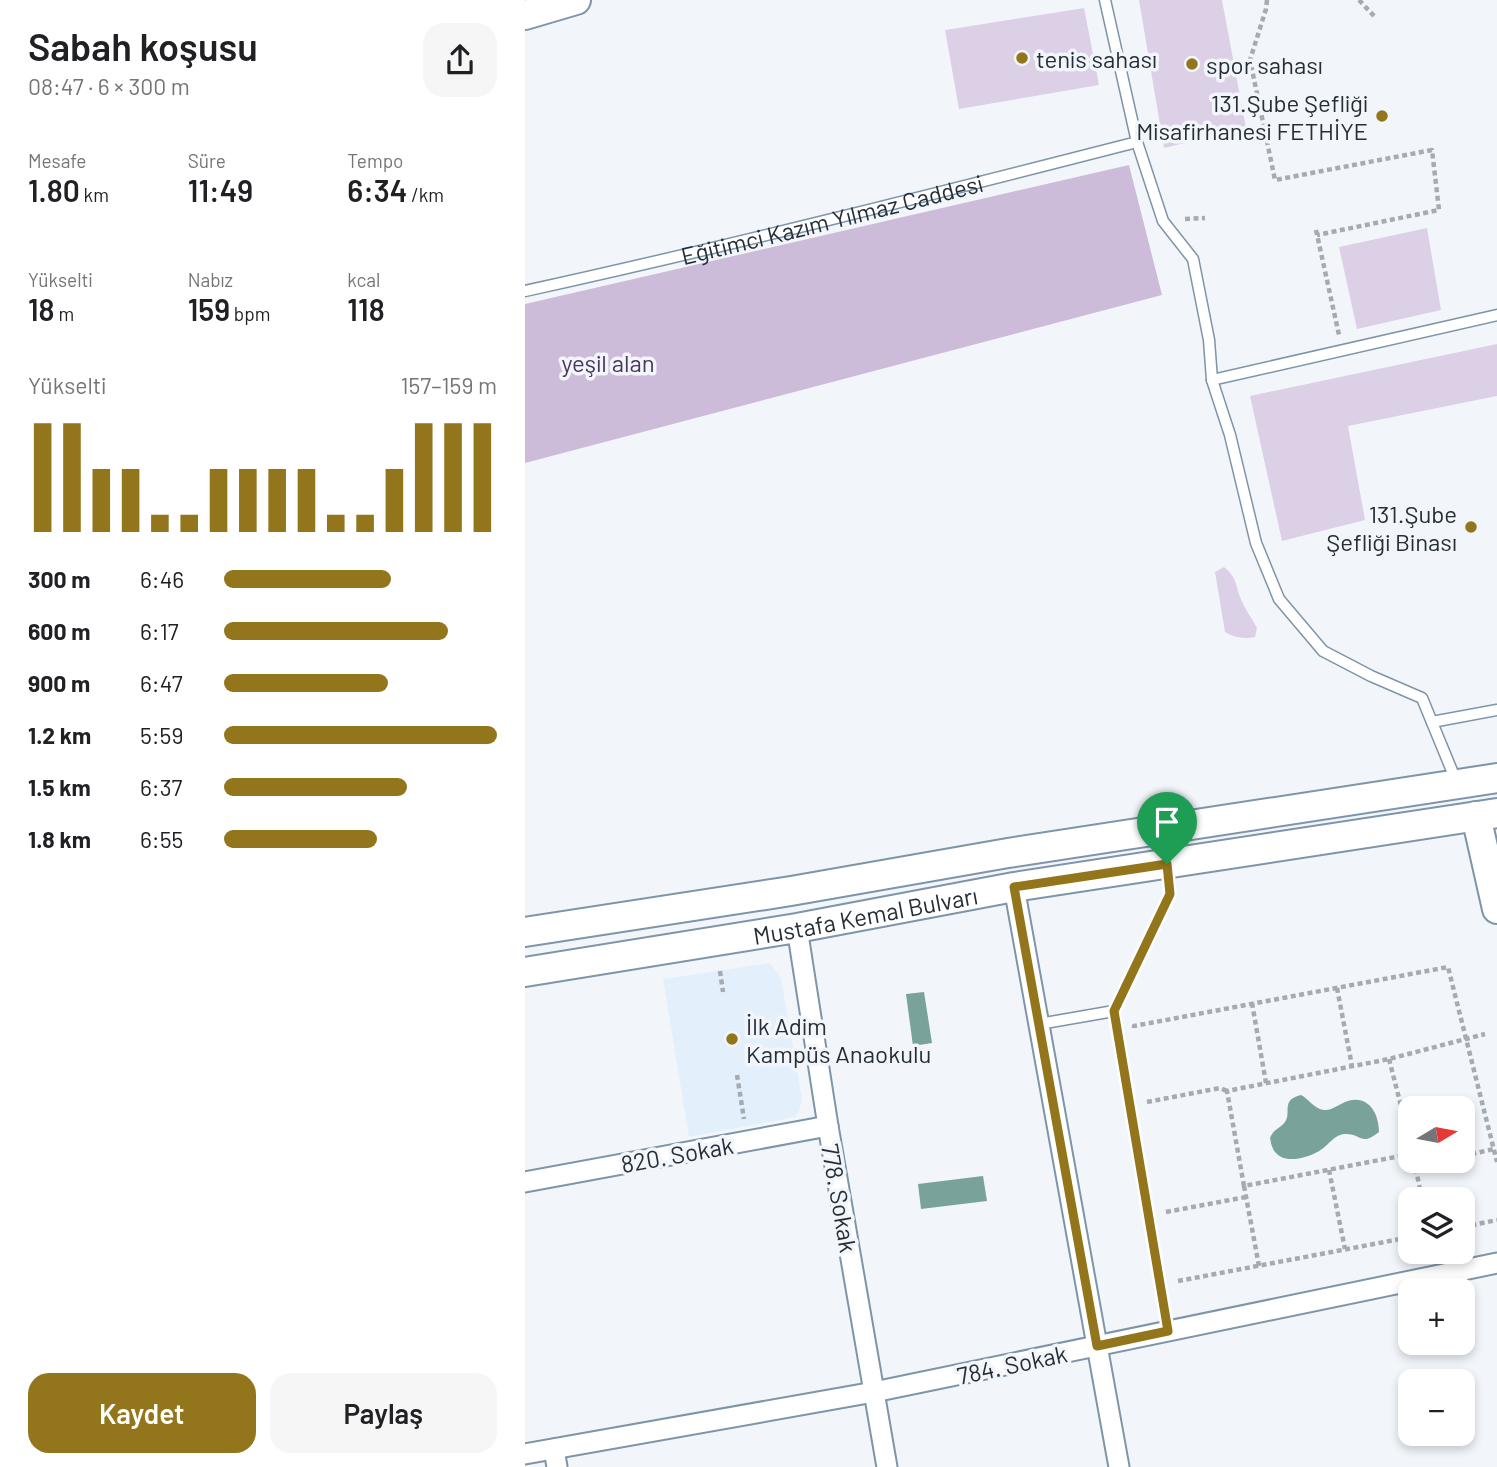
<!DOCTYPE html>
<html lang="tr">
<head>
<meta charset="utf-8">
<style>
	:root { --surface:#fff; --page:#f6f6f6; --text:#202124; --muted:#757577; --accent:#93751c }
	body { margin:0; font-family:Barlow,sans-serif; background:var(--page); color:var(--text); height:100vh; display:flex; flex-direction:column; font-size:26px; white-space:nowrap }
	* { box-sizing:border-box; margin:0 }
	p { font-size:23px; color:var(--muted) }
	.icon { flex:none; width:38px; height:38px; fill:none; stroke:currentColor; stroke-width:2; stroke-linecap:round; stroke-linejoin:round }
	.map { position:relative; flex:1; overflow:hidden }
	.panel { display:flex; flex-direction:column; background:var(--surface); width:525px }
	.panel>* { flex:none }
	.needle { width:46px; rotate:80deg }
	.controls { position:absolute; left:873px; top:1096px; display:grid; gap:14px }
	.controls a { display:grid; place-items:center; width:77px; height:77px; border-radius:14px; background:var(--surface); box-shadow:0 4px 10px #0003; font-size:35px }
	.pin { position:absolute; display:grid; place-items:center; width:60px; height:60px; color:#fff; margin:-72px -30px; border-radius:50% 50% 50% 0; rotate:-45deg; box-shadow:0 0 7px #0007 }
	.pin .icon { rotate:45deg }
	.round { display:grid; place-items:center; flex:none; width:74px; height:74px; border-radius:21px; background:var(--page) }
	.head { display:flex; align-items:center; justify-content:space-between; height:119px; padding:0 28px }
	h1 { font-size:38px; font-weight:600; line-height:52px }
	.metrics { display:grid; grid-template-columns:repeat(3,1fr); gap:10px; height:119px; padding:7px 28px }
	.metrics div { display:grid; align-content:center }
	.metrics b { font-size:30px; font-weight:600 }
	.metrics small { font-size:19px; font-weight:400 }
	.metrics p { font-size:19px }
	.chart { height:196px; padding:14px 28px }
	.chart p { display:flex; justify-content:space-between }
	.chart svg { width:100%; height:126px; margin-top:7px; stroke:var(--accent); stroke-width:6 }
	.button { display:flex; gap:14px; margin-top:auto; padding:14px 28px }
	.button a { flex:1; height:80px; border-radius:21px; background:var(--accent); color:#fff; font-size:28px; font-weight:600; line-height:80px; text-align:center }
	.button a+a { background:var(--page); color:var(--text) }
	ul { padding:0 28px; list-style:none; font-size:23px }
	li { display:grid; grid-template-columns:112px 84px 1fr; align-items:center; height:52px }
	li i { height:18px; border-radius:9px; background:var(--accent) }
	main { display:flex; flex:1; min-height:0 }
	.map>svg:first-child { display:block }
	.built { fill:#e3f0fb }
	.green { fill:#dcd0e7 }
	.forest { fill:#ccbcda }
	.water { fill:#79a29b }
	.lines { fill:none; stroke-linecap:round; stroke-linejoin:round }
	.lane-casing { stroke:#7e95a9; stroke-width:13 }
	.street-casing { stroke:#7e95a9; stroke-width:23 }
	.secondary-casing { stroke:#7e95a9; stroke-width:32 }
	.path { stroke:#a5abb1; stroke-width:4.5; stroke-dasharray:5 3.5; stroke-linecap:butt }
	.lane { stroke:#fff; stroke-width:10 }
	.street { stroke:#fff; stroke-width:19 }
	.secondary { stroke:#fff; stroke-width:28 }
	.route-casing { stroke:#fff; stroke-width:14 }
	.route { stroke:#93751c; stroke-width:9 }
	.poi-dot { fill:#93751c; stroke:#f2f6fb; stroke-width:2.5 }
	.labels { text-anchor:middle; dominant-baseline:central; stroke-width:7; stroke-linejoin:round; paint-order:stroke }
	.poi-label { font-size:24px; fill:#252e36; stroke:#f2f6fb; text-anchor:start }
	.street-label { font-size:24px; fill:#252e36; stroke:#f2f6fb }
	.park-label { font-size:24px; fill:#4b345e; stroke:#f2f6fb }
</style>
</head>
<body>
<main>
<section class="panel">
<div class="head"><div><h1>Sabah koşusu</h1><p>08:47 · 6 × 300 m</p></div><a class="round"><svg class="icon" aria-label="share" viewBox="0 0 24 24"><path d="M12 15V3M7 8l5-5 5 5M5 13v7h14v-7"/></svg></a></div>
<div class="metrics">
<div><p>Mesafe</p><b>1.80<small> km</small></b></div>
<div><p>Süre</p><b>11:49</b></div>
<div><p>Tempo</p><b>6:34<small> /km</small></b></div>
</div>
<div class="metrics">
<div><p>Yükselti</p><b>18<small> m</small></b></div>
<div><p>Nabız</p><b>159<small> bpm</small></b></div>
<div><p>kcal</p><b>118</b></div>
</div>
<div class="chart"><p><span>Yükselti</span>157–159 m</p>
<svg viewBox="0 0 160 44" preserveAspectRatio="none"><path d="M5 44V6M15 44V6M25 44V22M35 44V22M45 44V38M55 44V38M65 44V22M75 44V22M85 44V22M95 44V22M105 44V38M115 44V38M125 44V22M135 44V6M145 44V6M155 44V6"/></svg>
</div>
<ul>
<li><b>300 m</b>6:46<i style="width:61%"></i></li>
<li><b>600 m</b>6:17<i style="width:82%"></i></li>
<li><b>900 m</b>6:47<i style="width:60%"></i></li>
<li><b>1.2 km</b>5:59<i style="width:100%"></i></li>
<li><b>1.5 km</b>6:37<i style="width:67%"></i></li>
<li><b>1.8 km</b>6:55<i style="width:56%"></i></li>
</ul>
<div class="button"><a>Kaydet</a><a>Paylaş</a></div>
</section>
<div class="map">
<svg width="972" height="1467" viewBox="0 0 972 1467">
	<rect width="100%" height="100%" fill="#f2f6fb"/>
	<path class="built" d="M245,963L256,978L277,1099L274,1111L271,1117L164,1137L138,979Z"/>
	<g class="green">
		<path d="M614,0H697L721,128L639,148Z"/>
		<path d="M559,8L574,85L434,109L420,30Z"/>
		<path d="M902,228L916,310L832,329L814,247Z"/>
		<path d="M972,344V396L823,426L840,520L757,541L725,396Z"/>
		<path d="M699,567C712,578 710,583 715,597C719,608 727,618 732,628L730,637C718,639 710,638 700,632L690,572Z"/>
	</g>
	<path class="forest" d="M604,165L637,295L0,463V304Z"/>
	<g class="water">
		<path d="M399,992L407,1043L388,1046L381,994Z"/>
		<path d="M776,1095C784,1099 789,1109 799,1110C806,1111 813,1105 820,1102C842,1093 854,1112 854,1132C835,1147 837,1133 819,1134C810,1135 804,1144 797,1149C786,1157 761,1165 751,1153C747,1149 746,1143 745,1138C749,1128 755,1129 760,1122C767,1113 755,1100 776,1095Z"/>
		<path d="M458,1176L462,1201L396,1209L393,1184Z"/>
	</g>
	<g class="lines">
		<g class="lane-casing">
			<g id="lane">
				<path d="M580,0L612,142L638,221L668,259L684,340L687,380L705,435L731,543L754,599L798,651L846,676L897,698L932,783"/>
				<path id="s1" d="M0,291C205,246 409,194 612,142"/>
				<path d="M687,380L972,315"/>
				<path d="M907,722L972,710"/>
				<path d="M642,864L645,894L589,1011L643,1331"/>
				<path d="M514,1024L589,1011"/>
			</g>
		</g>
		<g class="street-casing">
			<g id="street">
				<path d="M489,887L594,1467"/>
				<path d="M272,928L303,1126L362,1467"/>
				<path d="M0,1182L303,1126"/>
				<path d="M29,1449L32,1467"/>
				<path d="M0,1454L349,1392L972,1263"/>
			</g>
		</g>
		<g class="secondary-casing">
			<g id="secondary">
				<path d="M0,15L51,0"/>
				<path d="M951,816L972,909"/>
				<path d="M0,932L266,891L483,853L972,778"/>
				<path id="s2" d="M0,972L272,928L489,887L972,813"/>
			</g>
		</g>
		<g class="path">
			<path d="M742,0L741,9L725,60L750,180L907,150L914,210L792,235"/>
			<path d="M834,0L849,16"/>
			<path d="M733,142L740,136"/>
			<path d="M660,219L680,218"/>
			<path d="M791,230L814,335"/>
			<path d="M195,971L198,992"/>
			<path d="M812,988L827,1066"/>
			<path d="M727,1003L741,1083"/>
			<path d="M609,1028V1026L923,967L972,1162"/>
			<path d="M864,1059L886,1145"/>
			<path d="M212,1075L219,1119"/>
			<path d="M622,1102L695,1088L702,1091"/>
			<path d="M886,1154L719,1186L702,1091L864,1059L960,1034"/>
			<path d="M938,1156L969,1149"/>
			<path d="M889,1160L897,1199"/>
			<path d="M890,1165L914,1160"/>
			<path d="M804,1170L820,1249"/>
			<path d="M719,1186L734,1266"/>
			<path d="M641,1212L721,1197"/>
			<path d="M938,1227L972,1220"/>
			<path d="M653,1281L886,1237"/>
		</g>
		<use href="#lane" class="lane"/>
		<use href="#street" class="street"/>
		<use href="#secondary" class="secondary"/>
	</g>
	<g class="lines">
		<g class="route-casing">
			<path id="route" d="M642,864L645,894L589,1011L643,1331L572,1346L489,887Z"/>
		</g>
		<use href="#route" class="route"/>
	</g>
	<g class="poi-dot">
		<circle cx="497" cy="58" r="7"/>
		<circle cx="667" cy="64" r="7"/>
		<circle cx="857" cy="116" r="7"/>
		<circle cx="946" cy="527" r="7"/>
		<circle cx="207" cy="1039" r="7"/>
	</g>
	<g class="labels">
		<g class="poi-label">
			<text x="511" y="58">tenis sahası</text>
			<text x="681" y="64">spor sahası</text>
			<text x="843" y="102" text-anchor="end">131.Şube Şefliği<tspan x="843" dy="28">Misafirhanesi FETHİYE</tspan></text>
			<text x="932" y="513" text-anchor="end">131.Şube<tspan x="932" dy="28">Şefliği Binası</tspan></text>
			<text x="221" y="1025">İlk Adim<tspan x="221" dy="28">Kampüs Anaokulu</tspan></text>
		</g>
		<g class="street-label">
			<text stroke="none"><textPath href="#s1" startOffset="315">Eğitimci Kazım Yılmaz Caddesi</textPath></text>
			<text stroke="none"><textPath href="#s2" startOffset="345">Mustafa Kemal Bulvarı</textPath></text>
			<text transform="translate(152 1154) rotate(-10)">820. Sokak</text>
			<text transform="translate(315 1198) rotate(80)">778. Sokak</text>
			<text transform="translate(487 1364) rotate(-12)">784. Sokak</text>
		</g>
		<g class="park-label">
			<text x="83" y="362">yeşil alan</text>
		</g>
	</g>
</svg>
<div class="controls">
<a><svg class="needle" viewBox="-14 -14 28 28"><path d="M0-13l5 13h-10z" fill="#e53935"/><path d="M0 13l5-13h-10z" fill="#757577"/></svg></a>
<a><svg class="icon" aria-label="layers" viewBox="0 0 24 24"><path d="M12 4l9 5-9 5-9-5zM3 14l9 5 9-5"/></svg></a>
<a>+</a>
<a>−</a>
</div>
<div class="pin" style="left:642px;top:864px;background:#1e9e55"><svg class="icon" aria-label="arrive" viewBox="0 0 24 24"><path d="M6 21V4h12l-3 4 3 4H6"/></svg></div>
</div>
</main>
</body>
</html>
